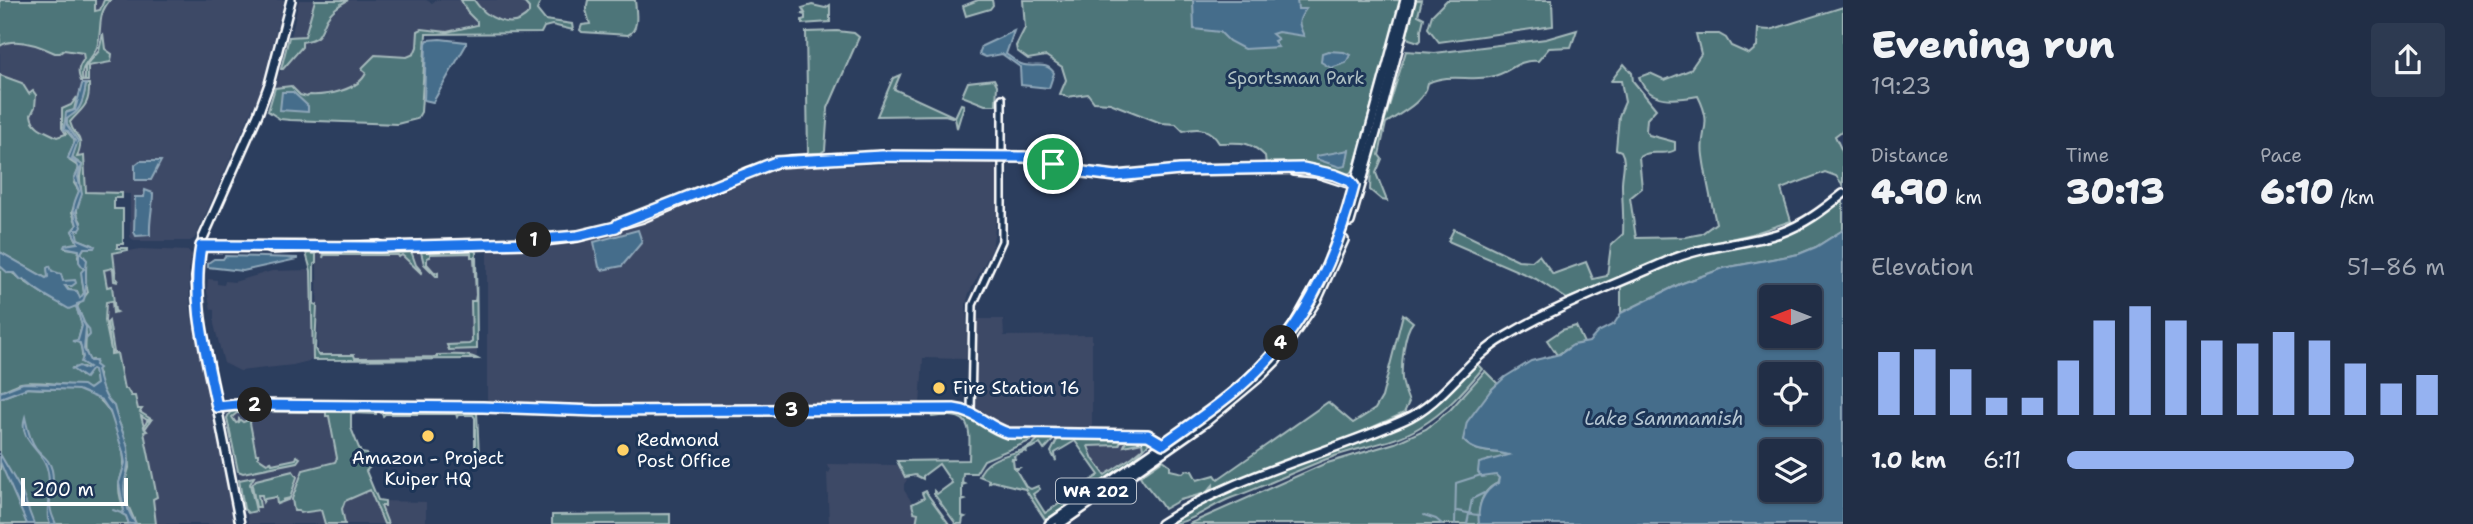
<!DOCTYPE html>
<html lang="en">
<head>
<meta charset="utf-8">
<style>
	:root { --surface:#212e46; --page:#2d3a51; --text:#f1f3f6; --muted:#a2a8b3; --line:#3e4a5f; --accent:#95b2f1 }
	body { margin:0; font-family:"Shantell Sans",sans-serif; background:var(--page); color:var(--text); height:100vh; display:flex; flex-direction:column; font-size:26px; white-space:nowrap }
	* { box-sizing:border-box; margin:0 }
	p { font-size:23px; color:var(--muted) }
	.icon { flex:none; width:38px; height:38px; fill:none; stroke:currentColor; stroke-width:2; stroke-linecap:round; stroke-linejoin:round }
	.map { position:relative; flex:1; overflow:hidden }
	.side { display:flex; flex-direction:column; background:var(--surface); width:630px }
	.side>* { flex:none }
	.needle { width:46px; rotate:270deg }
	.buttons { position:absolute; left:1759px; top:285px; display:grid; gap:14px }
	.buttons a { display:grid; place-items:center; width:63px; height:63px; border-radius:7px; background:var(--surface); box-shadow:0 2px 5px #0004,0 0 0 2px var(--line); font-size:35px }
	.scale { position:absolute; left:21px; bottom:18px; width:107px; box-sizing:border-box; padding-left:7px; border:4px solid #fff; border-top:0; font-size:19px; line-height:24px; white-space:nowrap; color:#fff; -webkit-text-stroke:5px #1d3557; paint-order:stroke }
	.pin { position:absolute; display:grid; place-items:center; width:60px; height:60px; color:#fff; margin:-30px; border:4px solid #fff; border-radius:50%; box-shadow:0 2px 7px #0007 }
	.km { position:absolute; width:35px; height:35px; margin:-18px; border-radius:50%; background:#222; color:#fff; font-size:19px; line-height:35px; text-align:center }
	.round { display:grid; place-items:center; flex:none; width:74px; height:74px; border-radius:7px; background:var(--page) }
	.headline { display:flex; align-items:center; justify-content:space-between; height:119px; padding:0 28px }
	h1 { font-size:38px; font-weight:800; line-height:52px }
	.metrics { display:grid; grid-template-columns:repeat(3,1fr); gap:10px; height:119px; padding:7px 28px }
	.metrics div { display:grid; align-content:center }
	.metrics b { font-size:35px; font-weight:800 }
	.metrics small { font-size:19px; font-weight:400 }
	.metrics p { font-size:19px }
	.chart { height:196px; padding:14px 28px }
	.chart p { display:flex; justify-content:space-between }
	.chart svg { width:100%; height:126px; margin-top:7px; stroke:var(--accent); stroke-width:6 }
	ul { padding:0 28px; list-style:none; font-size:23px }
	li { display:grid; grid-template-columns:112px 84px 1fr; align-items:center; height:52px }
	li i { height:18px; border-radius:9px; background:var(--accent) }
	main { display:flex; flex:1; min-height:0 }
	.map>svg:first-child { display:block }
	.built { fill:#3e4966 }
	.green { fill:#4e7579; stroke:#a6babc; stroke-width:2; fill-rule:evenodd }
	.water { fill:#446d8b; stroke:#8fa7b9; stroke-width:2; fill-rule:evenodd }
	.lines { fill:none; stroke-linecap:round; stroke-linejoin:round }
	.stream { stroke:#8fa7b9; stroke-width:2 }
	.minor-casing { stroke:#fff; stroke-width:10 }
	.major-casing { stroke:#fff; stroke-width:12 }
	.minor { stroke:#1d3557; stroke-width:5 }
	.major { stroke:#1d3557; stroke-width:7 }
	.route-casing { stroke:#fff; stroke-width:14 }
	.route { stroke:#1a73e8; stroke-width:9 }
	.poi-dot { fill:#ffd166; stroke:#1d3557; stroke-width:2.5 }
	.labels { text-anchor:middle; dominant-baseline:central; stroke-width:6; stroke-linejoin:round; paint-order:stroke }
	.shield { fill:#1d3557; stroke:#bbc2cd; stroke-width:2 }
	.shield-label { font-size:16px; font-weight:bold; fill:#fff }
	.park-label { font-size:18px; fill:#afc1c3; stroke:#1d3557 }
	.poi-label { font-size:18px; fill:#fff; stroke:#1d3557; text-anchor:start }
	.water-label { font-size:19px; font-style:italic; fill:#b4c5d1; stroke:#1d3557 }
</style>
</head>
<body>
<main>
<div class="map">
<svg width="1843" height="524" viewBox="0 0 1843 524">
	<rect width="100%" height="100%" fill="#2c3e5e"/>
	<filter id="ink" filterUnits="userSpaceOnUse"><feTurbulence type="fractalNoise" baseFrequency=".0143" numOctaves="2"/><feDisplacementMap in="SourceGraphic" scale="14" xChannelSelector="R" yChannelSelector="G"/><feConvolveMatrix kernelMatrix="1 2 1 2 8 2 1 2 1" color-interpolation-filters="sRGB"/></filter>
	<g filter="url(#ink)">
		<g class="built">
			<path d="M96,0H284L261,89L195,238L190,241H135L130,237V194L85,192L84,157H77L82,145L35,136L32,118V99L0,79V42L9,38L105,49L103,33H96Z"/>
			<path d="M299,0H315L306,36L291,38Z"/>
			<path d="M348,0H426L432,3L436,0H461L477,25L447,32L430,29L418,32L417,47L414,54L407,57L375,55L363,67L367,73L363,80L340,91L309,95L307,97L300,95L290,86L275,88L281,69L288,63L302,42L315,39L323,32L327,18Z"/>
			<path d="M474,0H522L529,8V13L525,18L510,22L501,21L489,17Z"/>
			<path d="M820,163L822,166L991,163L997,167V213L992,249L969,293L966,304L967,359L923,358L920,405L644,407L489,403L487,398V251L590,240L654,218L765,172L790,164Z"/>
			<path d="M140,249L188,251L192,255L189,269L190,306L234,524H150L119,403L93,258Z"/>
			<path d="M476,250L477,356L318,358L317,252Z"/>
			<path d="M311,270L313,360L293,365L240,371L224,363L214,324V310L211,309L207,291L208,279L217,280V284L224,285L225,281L234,282L272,271Z"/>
			<path d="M975,319H1003L1004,336L1092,335V428H1019L1003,425L975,407Z"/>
			<path d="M237,410H338L375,501L426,502V524H249L228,417Z"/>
			<path d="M1121,441H1126L1125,445L1143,441V448L1105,475L1093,459L1088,446L1119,445Z"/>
			<path d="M827,464L897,465L907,480L904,484V490L918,512L916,524H829L827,472L829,473L831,469L828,468Z"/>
		</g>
		<g class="green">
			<path d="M0,0H95V11L100,10L104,0H110C96,16 103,28 97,47C93,60 78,65 83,81H81C77,72 78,67 84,59L83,53L64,50L60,53H55C40,46 15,36 0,46Z"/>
			<path d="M315,0H348C340,4 330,12 326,20C319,36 321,38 302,42V47L283,69H281L289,37L305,36Z"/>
			<path d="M461,0H474C485,17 512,33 529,13V8L522,0H541L537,10L545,20L572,24L573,30L552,25L544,27L541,33L426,34L421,112L417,119L397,124L290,120L280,119L268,111L275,88L291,86L300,95L307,97L309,95C326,96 359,90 366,73L362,70L363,67L375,55L407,57L414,54L417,47L418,31L422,29L447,32L477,25V22L467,12Z"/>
			<path d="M588,0H635C636,12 640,29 628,35L582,32L580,30L582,25L590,24L586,10Z"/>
			<path d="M978,0H992L993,5L990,9L966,16L963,6Z"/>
			<path d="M1023,0H1401L1353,171L1346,175L1318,167L1266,165L1265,156C1249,140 1241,143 1219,143C1210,128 1199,127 1183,131L1176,124L1161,123L1110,103L1094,102L1088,94L1067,97L1060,94L1066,80L1062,67L1046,56L1028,59L1017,51L1016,46L1025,28Z"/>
			<path d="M1415,0H1422L1418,15L1424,18L1421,30V40L1419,42L1409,39L1407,35Z"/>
			<path d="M1447,0H1552L1553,26L1439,42L1428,28L1432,15Z"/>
			<path d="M812,5L825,8L830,5V22L802,24V20L805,19V15L801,14L805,13L802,8Z"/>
			<path d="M1843,7V130L1835,136L1843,153V185L1836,176L1825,172L1781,189L1791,221L1752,234L1695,247L1567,299L1536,279L1448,241L1454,229L1518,260L1532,261L1539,255L1553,274L1586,262L1593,279L1607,276L1611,245L1623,234C1624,217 1622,201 1622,184C1622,172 1627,161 1621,151L1616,149L1619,116L1625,102L1621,81H1611L1624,64L1632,73L1633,81L1656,109L1647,119L1646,131L1649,135L1675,142V150C1664,157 1653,148 1639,157L1642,188L1630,198L1636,238L1686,237L1701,234L1716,223C1711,201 1706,178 1703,156C1699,129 1714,128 1698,96C1676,100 1648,104 1639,77L1650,73L1665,80L1690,70L1701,54L1696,34H1719L1726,38L1731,46L1749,54L1757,47L1758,29L1770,30Z"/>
			<path d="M1577,30L1571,47L1549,48L1538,61C1515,59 1510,74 1490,77C1469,81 1449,73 1428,83C1425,102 1401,113 1386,123L1379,155L1382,159L1376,173L1387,201L1382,200L1370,190L1371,165L1406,51L1435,53L1546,39Z"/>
			<path d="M837,31L854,33L859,37L828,108L825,150L821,153H808L806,32Z"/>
			<path d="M103,33L105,49L112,54L111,62L88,66V81H85V67L99,51Z"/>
			<path d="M0,75L22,83L29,94L33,91L36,95L35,107L31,115C33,129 47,131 57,137L66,134L62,128V109L71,105L77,97L74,110L67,112L64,127C71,139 81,138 69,155L70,161L79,167L74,183L79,191L72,212L77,225L72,231L78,243L70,244L66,248L79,250L78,256L84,269L82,279L84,293L80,299L77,291L69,290L65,286L75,281H62L48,272L49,277L46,278L0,252Z"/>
			<path d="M900,75L894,89L955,117L961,104L964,105L957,128L955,118L945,115L877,116L893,78Z"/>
			<path d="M994,79L997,85L996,105H985L962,96L968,82Z"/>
			<path d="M86,84H89C90,106 82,108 70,122C74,139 86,134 77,157L84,156L86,192L122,193V198H114V209H123V244H117V248H128V250L113,253L116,278L118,280L114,281L118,282L114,281L113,268L104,270L107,287L112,286L115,311L117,312L113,313L112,301L106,302L105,321L111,350L107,323L109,321L114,352L111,351V354L117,353L124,389H127L131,396H135L138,409H142L140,412L151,419L147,420L141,416L144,427L147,421L151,420L145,429L147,431L144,432L157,497L153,499L156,524H136L127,503L124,485L129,468L128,450L121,427L99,385V374L92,360L90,361C83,351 86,345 86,334C85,324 81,315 77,307L88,292L84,274L86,260L81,253L84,248H93V245L77,239L75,234L81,222C71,206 83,202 81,188C79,175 80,178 82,165L72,158C78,139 78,141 67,125V119C78,107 84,102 86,84Z"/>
			<path d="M1843,198V230L1816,247L1799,254L1724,268L1680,284L1621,313V287C1652,273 1683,258 1716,249C1733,245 1751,244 1769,240C1798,233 1821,217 1843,198Z"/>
			<path d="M474,250L476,252L477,349L449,350L447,345L469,344L472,342L471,301H475L476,295L474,257H471V253L430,254V257L427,258V264L435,273L438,272V276H436L424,264L421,252Z"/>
			<path d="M411,251L416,265L422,272L421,273L402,255L399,257L398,255H324L323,258L324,253Z"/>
			<path d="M306,253L316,254V263L314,264V304L317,305L315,349L318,355H354L355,358L437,357V355C450,355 468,353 478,359L313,360L311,271Z"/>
			<path d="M0,266C19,274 57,310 76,306L82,325L78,341L81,346L83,363L89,367L88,369L83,367L73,368L81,376L92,369L95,370L96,384L89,389C83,385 30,381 21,383C14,385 7,389 0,392Z"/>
			<path d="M1403,314L1413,322C1404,332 1401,365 1402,379C1403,387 1406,394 1409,402L1404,413L1360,433L1213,489V485L1206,493L1180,500L1164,509C1157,497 1146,487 1140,476L1163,460L1170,465V470L1183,473L1186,470L1192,471L1197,480L1215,475L1218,479L1328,402L1353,423L1375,409L1382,397Z"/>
			<path d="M1576,326L1584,343L1570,347L1557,355L1547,340L1562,330Z"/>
			<path d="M1477,364L1482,369C1464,391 1445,412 1420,427C1395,443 1363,446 1335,456C1299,469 1266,486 1231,498C1210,506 1190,524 1168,524L1239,485L1405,424L1442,400Z"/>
			<path d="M1485,371L1498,384L1491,390L1463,440C1477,455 1493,450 1509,455L1498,460H1489L1499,478L1498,483C1481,490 1478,507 1479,524H1189L1324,464L1395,443L1426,429L1450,410Z"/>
			<path d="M27,388C44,390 64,387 81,390C111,397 122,434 124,460C125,470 119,478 119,487C119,500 125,512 129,524H0V398Z"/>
			<path d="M238,410H376V414L351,413V428L361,453L367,454L370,467L366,471L378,500L385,501V506H381L388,524H384L370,490L345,501L342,509L345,524H325L321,510L300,513L299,511H294L292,499L303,470L335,462L337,458L329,416H326V412L240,411L239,413L238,412L232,417L236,423L239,422V419L243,422L251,419L250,423L256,454H259L258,457L267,463L271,461L272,464L296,459L297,456L300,458L297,462L243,473L238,471L227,418L230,412Z"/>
			<path d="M411,410L477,412L479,458L472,456H475V418L473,415H458L457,417L456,414H385L383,416L380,411Z"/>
			<path d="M931,413L965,416L1006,436L1032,438L1030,441L984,460L976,473H963L962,483L965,484L962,485V499L965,500L962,501V516L965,517L963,518L962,524H956L934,494V491L937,494L952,483L939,464L923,476V479L915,475L905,477L897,461L969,460C970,426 973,411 932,417Z"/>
			<path d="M1039,437L1055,438L1044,450L1040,444L1026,450L1027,453L1025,451L1014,456L1015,459H1011L1013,460L1014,468H1019L1016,470L1026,487L1031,489L1038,486L1040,489L1033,494L1045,513L1076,493L1082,496L1046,521L1025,489L992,481L989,483V480L979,476C989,449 1028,458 1039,437Z"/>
			<path d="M1058,438L1149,440L1150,442L1133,460L1086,494L1081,487L1099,475L1075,441L1055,453L1056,461L1051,452ZM1121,441H1126L1124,446L1142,442L1143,448L1132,457L1105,475L1093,459L1088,446L1119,445Z"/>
			<path d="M293,471L297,477L290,498L282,500L290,499L277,504L276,497L265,499L263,502L262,495H258L260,507H256L252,485L256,480Z"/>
			<path d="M254,477L250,484L256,511L248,513L244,509L239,480Z"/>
			<path d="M926,491L928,495L949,524H916L918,513L914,512L912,504L924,498L922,493Z"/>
			<path d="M670,514V524H552V515Z"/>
		</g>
		<g class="water">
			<path d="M1193,0H1297L1298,9H1306C1297,21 1298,23 1304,36L1278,32L1272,34L1278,39L1274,41L1278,47L1244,49L1229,41L1220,32L1194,29Z"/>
			<path d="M1014,31L1006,54C1011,57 1016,62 1021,64C1034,69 1046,60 1054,73L1049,88L1021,85L1020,67L1002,54L986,57L979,54L982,46Z"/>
			<path d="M440,39L466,42V45L433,102L424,100L426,43L428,40Z"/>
			<path d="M1328,51L1344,52L1350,55L1346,63L1331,68L1321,62L1322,53Z"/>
			<path d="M82,84H86C85,91 82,106 76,112C73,115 70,116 67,119V125L78,141L72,158L82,165L78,177L82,194L76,212L82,227L80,230H76L78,239L95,246L94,248H84L81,253L87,260C84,275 89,288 83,302L77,304V306L86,327L84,349L90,361H96L95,365L99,368L97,370C100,382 103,397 114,406C117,420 124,433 128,448C130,461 127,470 125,481C122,495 128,513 136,524H129L126,516L122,514L124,510L119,483L125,463L123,452L110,412L102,400L78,390L56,389L27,388L0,398V392L23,383L83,385L89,389L96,384L94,370L92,369L85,378L72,369L79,366L86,369L89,367L81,362L83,357L80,343L72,341L78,340L82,326L76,306L69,309C56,301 36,292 24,279L21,280L15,273H8L0,266V252L46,278L48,277L47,268L50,266L52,271L61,274L63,281L75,280L76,283L72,286H65L68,290L77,291L80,298L84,293L81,272L84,269L79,262V250L64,247L65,245L78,243L72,231L77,225C72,207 72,207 79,191L74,179L79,169L77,164L68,158L75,141L68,131L64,130L66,113L75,110Z"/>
			<path d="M282,92H293L308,106V112L280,110Z"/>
			<path d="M1349,150L1346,166L1340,167L1316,159V156Z"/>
			<path d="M140,161H161L151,180H135V165Z"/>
			<path d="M145,190L153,193C153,207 149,220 150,235L136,236L134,232L135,197H144Z"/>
			<path d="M638,230L642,242L622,266L602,270L599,267L594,242Z"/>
			<path d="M1843,230V524H1479C1477,507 1482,491 1498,483L1499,478L1496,475L1482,477L1478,472L1479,463L1509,455C1493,450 1476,455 1463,440L1467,422L1491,390L1505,377L1531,361L1560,354L1573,345L1589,342L1598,332L1614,324L1621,313L1680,284L1724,268L1799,254L1816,247ZM1771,298H1810V336H1771ZM1771,374H1810V413H1771ZM1771,452H1810V490H1771Z"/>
			<path d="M225,256L297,258V259L243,271L208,267V263L214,259H223Z"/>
			<path d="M25,417C27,426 29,439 36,448C42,456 49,458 52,470C57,494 42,496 56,524H50L48,519C46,501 54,476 43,459C34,446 19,436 25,417Z"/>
			<path d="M0,454L21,490L34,524H27L0,462Z"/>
		</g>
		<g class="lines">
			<g class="stream">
				<path d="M83,322L89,329L90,335L85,340"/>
				<path d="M113,510L121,513"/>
				<path d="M1457,511C1466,512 1471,515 1479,515"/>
				<path d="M1424,515L1436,519L1442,524"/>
				<path d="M1455,524L1456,483L1481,475"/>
				<path d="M1467,524L1472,499L1484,493"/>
			</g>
			<g class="minor-casing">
				<g id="minor">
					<path d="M1294,172L1317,174L1354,186"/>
					<path d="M1140,174L1180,170L1303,168L1335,175L1350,181L1356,187"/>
					<path d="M527,243L529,240L551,238"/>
					<path d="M201,246L267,248L271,250L379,244"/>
					<path d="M377,246L380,247L529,244L576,238L643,219L729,182L749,171L790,159L882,156H1012L1056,163L1099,175L1126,178L1142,174"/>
					<path d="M267,248L295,246"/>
					<path d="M217,407L237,405L483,407L596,410L954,409C976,411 988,427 1008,433L1148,435L1160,441L1165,447"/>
					<path d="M971,412L973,305L1002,241V98"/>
				</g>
			</g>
			<g class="major-casing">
				<g id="major">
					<path d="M1350,222L1376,133L1411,0"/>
					<path d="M240,524L199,315L196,277L203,238L258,114L269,84L291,0"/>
					<path d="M1049,524L1203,417L1237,390L1271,357L1294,325L1327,266L1345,221L1405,0"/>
					<path d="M1060,524L1206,422L1261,376L1276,361L1317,300L1344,240"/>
					<path d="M1161,524C1236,474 1323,456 1404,420C1445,402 1466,359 1505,337C1556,306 1614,285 1668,261C1704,245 1743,245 1780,233C1805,224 1823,210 1843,194"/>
				</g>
			</g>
			<use href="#minor" class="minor"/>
			<use href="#major" class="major"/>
		</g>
	</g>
	<g class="lines" filter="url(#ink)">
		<g class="route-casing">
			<path id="route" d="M882,156L1025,157L1056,163L1083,172L1116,176L1180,170L1303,168L1335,175L1350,181L1354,186C1337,253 1307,322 1257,371C1229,399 1195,421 1163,444L1148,435L1008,433C988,427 976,411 954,409L596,411L483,407L237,405L217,407C206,353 191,301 201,246L380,247L527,243L529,240L578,236L616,227L618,224L776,162Z"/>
		</g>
		<use href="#route" class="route"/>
	</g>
	<g class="poi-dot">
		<circle cx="939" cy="388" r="7"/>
		<circle cx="428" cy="436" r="7"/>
		<circle cx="623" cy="450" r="7"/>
	</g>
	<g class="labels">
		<rect class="shield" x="1056" y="478.5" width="80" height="25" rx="5"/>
		<g class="shield-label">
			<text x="1096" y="491">WA 202</text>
		</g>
		<g class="park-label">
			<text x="1296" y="78">Sportsman Park</text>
		</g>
		<g class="poi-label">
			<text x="953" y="388">Fire Station 16</text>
			<text x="637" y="440">Redmond<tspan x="637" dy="21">Post Office</tspan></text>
			<text x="428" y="458" text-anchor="middle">Amazon - Project<tspan x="428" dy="21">Kuiper HQ</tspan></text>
		</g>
		<g class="water-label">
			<text x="1664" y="418">Lake Sammamish</text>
		</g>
	</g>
</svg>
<div class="buttons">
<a><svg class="needle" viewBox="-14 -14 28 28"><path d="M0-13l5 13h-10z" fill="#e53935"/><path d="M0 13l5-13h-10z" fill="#a2a8b3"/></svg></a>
<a><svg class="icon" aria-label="locate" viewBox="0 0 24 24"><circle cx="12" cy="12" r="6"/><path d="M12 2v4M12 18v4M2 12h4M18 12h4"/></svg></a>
<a><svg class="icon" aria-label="layers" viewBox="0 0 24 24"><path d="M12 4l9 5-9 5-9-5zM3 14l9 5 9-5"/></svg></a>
</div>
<div class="scale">200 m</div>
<div class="pin" style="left:1053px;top:164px;background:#1e9e55"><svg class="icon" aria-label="arrive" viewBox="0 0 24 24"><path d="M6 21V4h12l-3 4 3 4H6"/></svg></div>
<b class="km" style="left:534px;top:240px">1</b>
<b class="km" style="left:255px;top:405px">2</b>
<b class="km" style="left:792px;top:410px">3</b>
<b class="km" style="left:1281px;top:343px">4</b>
</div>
<section class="side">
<div class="headline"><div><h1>Evening run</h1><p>19:23</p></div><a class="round"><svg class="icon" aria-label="share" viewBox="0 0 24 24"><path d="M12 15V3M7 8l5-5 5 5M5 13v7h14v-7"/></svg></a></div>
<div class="metrics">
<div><p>Distance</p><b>4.90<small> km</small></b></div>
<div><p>Time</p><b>30:13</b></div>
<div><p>Pace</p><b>6:10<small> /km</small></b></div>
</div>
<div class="chart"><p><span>Elevation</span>51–86 m</p>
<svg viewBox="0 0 160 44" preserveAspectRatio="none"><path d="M5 44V22M15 44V21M25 44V28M35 44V38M45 44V38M55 44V25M65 44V11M75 44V6M85 44V11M95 44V18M105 44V19M115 44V15M125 44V18M135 44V26M145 44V33M155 44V30"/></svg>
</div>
<ul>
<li><b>1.0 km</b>6:11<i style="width:76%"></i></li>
</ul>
</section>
</main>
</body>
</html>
